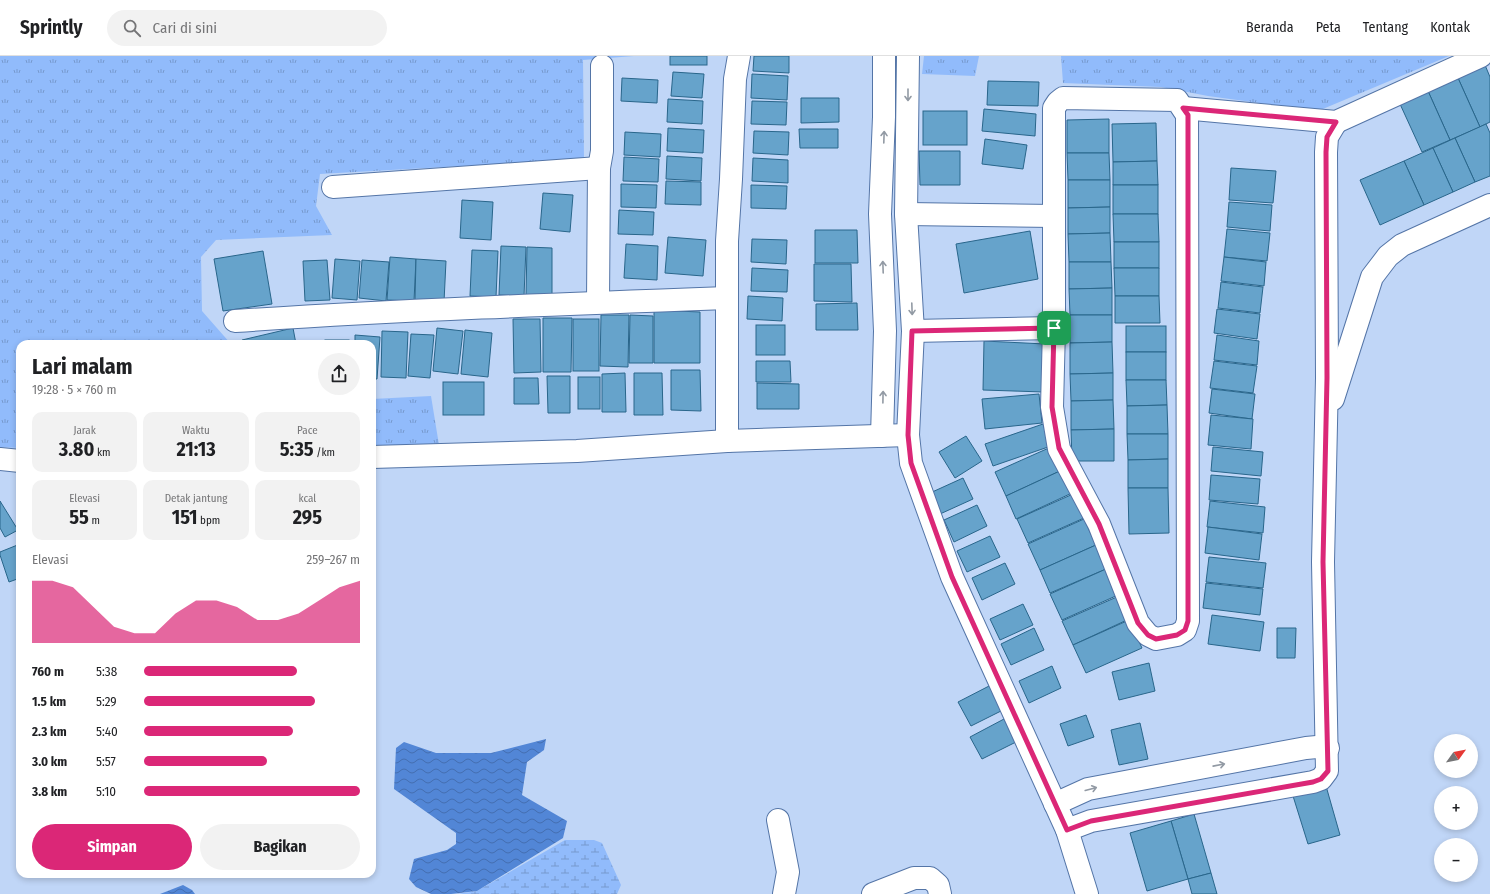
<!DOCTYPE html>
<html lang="id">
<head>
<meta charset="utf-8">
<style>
	:root { --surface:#fff; --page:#f2f2f2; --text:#202124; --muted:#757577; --line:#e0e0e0; --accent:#db2777 }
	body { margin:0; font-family:"Fira Sans Condensed",sans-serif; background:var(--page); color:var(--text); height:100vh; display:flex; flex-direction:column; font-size:15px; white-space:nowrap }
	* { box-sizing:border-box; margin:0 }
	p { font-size:13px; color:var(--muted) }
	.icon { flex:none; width:22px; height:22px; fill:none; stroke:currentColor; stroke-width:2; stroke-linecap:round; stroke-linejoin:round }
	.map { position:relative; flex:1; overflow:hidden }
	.sheet { position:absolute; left:16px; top:284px; width:360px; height:538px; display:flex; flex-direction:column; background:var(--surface); border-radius:12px; box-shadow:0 2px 6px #0003 }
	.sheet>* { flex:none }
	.needle { width:26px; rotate:57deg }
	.controls { position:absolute; left:1434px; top:678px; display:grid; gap:8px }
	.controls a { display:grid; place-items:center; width:44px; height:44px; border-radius:50%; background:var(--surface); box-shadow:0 2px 6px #0003; font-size:20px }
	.pin { position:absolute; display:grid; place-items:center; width:34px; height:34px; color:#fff; margin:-17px; border-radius:8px; box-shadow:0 2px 6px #0006 }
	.round { display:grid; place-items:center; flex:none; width:42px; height:42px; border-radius:21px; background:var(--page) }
	.overview { display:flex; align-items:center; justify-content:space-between; height:68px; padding:0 16px }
	h1 { font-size:22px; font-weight:700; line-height:30px }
	.metrics { display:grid; grid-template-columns:repeat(3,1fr); gap:6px; height:68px; padding:4px 16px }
	.metrics div { display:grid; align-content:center; border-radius:10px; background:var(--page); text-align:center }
	.metrics b { font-size:20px; font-weight:700 }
	.metrics small { font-size:11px; font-weight:400 }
	.metrics p { font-size:11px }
	.chart { height:112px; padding:8px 16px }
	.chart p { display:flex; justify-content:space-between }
	.chart svg { width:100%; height:72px; margin-top:4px; fill:var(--accent); opacity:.7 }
	.action { display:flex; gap:8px; margin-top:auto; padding:8px 16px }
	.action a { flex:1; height:46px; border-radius:24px; background:var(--accent); color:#fff; font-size:16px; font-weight:700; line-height:46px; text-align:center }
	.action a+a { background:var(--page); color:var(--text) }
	ul { padding:0 16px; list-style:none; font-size:13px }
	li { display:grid; grid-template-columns:64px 48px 1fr; align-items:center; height:30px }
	li i { height:10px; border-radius:5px; background:var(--accent) }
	header { display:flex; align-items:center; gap:24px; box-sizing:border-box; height:56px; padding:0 20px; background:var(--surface); border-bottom:1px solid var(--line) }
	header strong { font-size:19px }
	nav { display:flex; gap:22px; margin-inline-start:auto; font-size:14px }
	.search { width:280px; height:36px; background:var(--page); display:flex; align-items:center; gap:10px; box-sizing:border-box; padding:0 14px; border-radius:22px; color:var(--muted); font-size:15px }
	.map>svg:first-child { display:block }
	.grass { fill:url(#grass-tufts) }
	.wetland { fill:url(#wetland-marsh) }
	.water { fill:url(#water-waves) }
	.building { fill:#66a3cb; stroke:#29668b }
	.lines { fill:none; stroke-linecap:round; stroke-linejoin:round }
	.minor-casing { stroke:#5475a7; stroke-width:24 }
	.minor { stroke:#fff; stroke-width:22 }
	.oneway { stroke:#929aa4 }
	.route-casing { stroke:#fff; stroke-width:8 }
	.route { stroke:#db2777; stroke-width:5 }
</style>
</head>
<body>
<header>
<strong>Sprintly</strong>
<div class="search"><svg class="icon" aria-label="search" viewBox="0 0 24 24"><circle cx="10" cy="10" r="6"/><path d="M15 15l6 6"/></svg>Cari di sini</div>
<nav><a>Beranda</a><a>Peta</a><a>Tentang</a><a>Kontak</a></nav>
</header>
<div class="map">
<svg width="1490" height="838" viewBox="0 0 1490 838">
	<defs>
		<pattern id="grass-tufts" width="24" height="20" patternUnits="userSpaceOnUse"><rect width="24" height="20" fill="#91bbfb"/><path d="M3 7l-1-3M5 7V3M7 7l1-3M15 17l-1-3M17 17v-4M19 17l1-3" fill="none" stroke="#7699cd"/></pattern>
		<pattern id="wetland-marsh" width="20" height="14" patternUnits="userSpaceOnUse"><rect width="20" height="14" fill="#91bbfb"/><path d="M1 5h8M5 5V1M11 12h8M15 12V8" fill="none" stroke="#7699cd"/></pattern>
		<pattern id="water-waves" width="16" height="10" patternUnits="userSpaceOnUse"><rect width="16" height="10" fill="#5286d6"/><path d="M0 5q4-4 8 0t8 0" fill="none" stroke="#446eb0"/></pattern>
	</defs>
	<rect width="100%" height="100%" fill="#c0d6f7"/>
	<g class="grass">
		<path d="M0,0H634L583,4L584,103L320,118L316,150L332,179L216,184L201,201L202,255L231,288H20V392L0,391Z"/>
		<path d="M924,0H979L975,20L922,18Z"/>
		<path d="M1061,0H1449L1318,55L1208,40L1161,31L1063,27Z"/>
		<path d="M431,340L439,389L372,392V343Z"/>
	</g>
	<path class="wetland" d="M565,784H594L602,787L621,829L617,838H457L477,835Z"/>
	<g class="water">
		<path d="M546,683L544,694L527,706L522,739L567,765L563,782L477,835L451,838H431L416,831L409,823L414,803L447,794L456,788V777L394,733L396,692L404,686L436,697H491Z"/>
		<path d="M183,829L192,834L195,838H160Z"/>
	</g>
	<g class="building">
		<rect x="670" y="0" width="37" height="9"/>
		<path d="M754,0H789V17L753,15Z"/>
		<path d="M1485,9L1490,21V66L1480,71L1458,22Z"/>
		<path d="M673,16L704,18L702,42L671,40Z"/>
		<path d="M752,18L788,20L787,44L751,42Z"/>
		<path d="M622,22L658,24L657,47L621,45Z"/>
		<path d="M1458,22L1480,71L1450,84L1428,35Z"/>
		<path d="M988,25L1039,26L1038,50L987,49Z"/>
		<path d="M1428,35L1450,84L1422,96L1400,48Z"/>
		<path d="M801,42H839V66L801,67Z"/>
		<path d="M668,43L703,45L702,68L667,66Z"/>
		<path d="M752,45L787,46L786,69L751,68Z"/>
		<path d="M984,53L1036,58L1035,80L982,75Z"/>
		<rect x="923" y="55" width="44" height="34"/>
		<path d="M1109,63V97H1067V64Z"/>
		<path d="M1156,67L1157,105L1113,106L1112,68Z"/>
		<path d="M1486,68L1490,77V120L1475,126L1455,82Z"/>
		<path d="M668,72L704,74L703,97L667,95Z"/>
		<path d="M799,73H838V92H800Z"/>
		<path d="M754,75L789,76L788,99L753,97Z"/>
		<path d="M625,76L661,78L660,101L624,99Z"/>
		<path d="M1455,82L1475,126L1453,136L1433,92Z"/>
		<path d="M985,83L1027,89L1023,113L982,108Z"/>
		<path d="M1433,92L1453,136L1424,149L1404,105Z"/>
		<path d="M919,95H960V129H920Z"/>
		<path d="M1067,97H1109L1110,124H1068Z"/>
		<path d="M667,100L702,102L701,125L666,123Z"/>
		<path d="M624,101L659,103L658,126L623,125Z"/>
		<path d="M753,102L788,104V127L752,125Z"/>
		<path d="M1157,105L1158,129H1113V106Z"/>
		<path d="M1404,105L1424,149L1380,169L1360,124Z"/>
		<path d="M1231,112L1276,115L1273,147L1229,144Z"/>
		<path d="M1068,124H1110V151L1068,152Z"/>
		<path d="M666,125L701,126V149L665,148Z"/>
		<path d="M621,128L657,129L656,152L621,151Z"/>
		<path d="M751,129L787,130L786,153L751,152Z"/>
		<rect x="1113" y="129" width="45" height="29"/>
		<path d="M543,137L573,139L570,176L540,173Z"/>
		<path d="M462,144L493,146L491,184L460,182Z"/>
		<path d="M1229,146L1272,149L1270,175L1227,171Z"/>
		<path d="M1110,151V177L1068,178V152Z"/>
		<path d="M619,154L654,156L653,179L618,178Z"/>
		<path d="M1113,158H1158L1159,186H1114Z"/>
		<path d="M1227,173L1270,177L1267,205L1224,201Z"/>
		<path d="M815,174H857L858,207H815Z"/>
		<path d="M1030,175L1038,223L964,237L956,188Z"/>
		<path d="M1110,177L1111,206H1069L1068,178Z"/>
		<path d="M668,181L706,184L703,220L665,217Z"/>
		<path d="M752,183L787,184L786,208L751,206Z"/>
		<rect x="1114" y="186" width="45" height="26"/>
		<path d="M626,188L658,190L657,224L624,222Z"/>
		<path d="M501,190L526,191L524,240L499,239Z"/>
		<path d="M527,191L552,192V240L526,239Z"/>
		<path d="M472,194L498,195L496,241L470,240Z"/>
		<path d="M263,195L272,248L223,255L214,203Z"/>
		<path d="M390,201L416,203L414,245L387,244Z"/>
		<path d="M1224,201L1266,206L1264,230L1221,225Z"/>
		<path d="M335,203L360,205L357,244L332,242Z"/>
		<path d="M416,203L446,205L444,246L415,244Z"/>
		<path d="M327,204L330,244L305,245L303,205Z"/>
		<path d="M362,204L389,206L386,245L359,242Z"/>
		<path d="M1069,206H1111L1112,232L1069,233Z"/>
		<path d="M814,208H851L852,246L814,245Z"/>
		<path d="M752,212L788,214L787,236L751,235Z"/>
		<path d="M1114,212H1159V240H1115Z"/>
		<path d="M1221,226L1263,231L1260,257L1218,252Z"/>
		<path d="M1112,232V259H1070L1069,233Z"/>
		<path d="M748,240L783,242L782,265L747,263Z"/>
		<path d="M1115,240H1159L1160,267H1115Z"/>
		<path d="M857,247L858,274H816V248Z"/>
		<path d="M1217,253L1260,258L1257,283L1214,277Z"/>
		<path d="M654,254L700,256V307H654Z"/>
		<path d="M601,259H629L628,311L600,310Z"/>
		<path d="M630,259L653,260V307H629Z"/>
		<path d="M1070,259H1112V286L1070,287Z"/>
		<path d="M543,262H572L571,316H543Z"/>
		<path d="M513,263H540L541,316L514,317Z"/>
		<rect x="573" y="263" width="26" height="52"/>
		<rect x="756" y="269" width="29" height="30"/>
		<rect x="1126" y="270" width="40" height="26"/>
		<path d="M293,272L296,288H243L242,284Z"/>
		<path d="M437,272L463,275L458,318L433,315Z"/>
		<path d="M465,274L492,277L488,321L461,318Z"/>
		<path d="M382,275L408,276L406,322L381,321Z"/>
		<path d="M411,278L434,279L430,322L408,320Z"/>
		<path d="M355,279L380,281L377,323H372V288H355Z"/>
		<path d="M1217,279L1259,285L1257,309L1214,304Z"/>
		<rect x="325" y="284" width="24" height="4"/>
		<path d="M984,285L1045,288L1044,336L983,334Z"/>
		<path d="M1112,286L1113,317L1070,318V287Z"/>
		<rect x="1126" y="296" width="40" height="28"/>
		<path d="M756,305H790L791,326H756Z"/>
		<path d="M1214,305L1257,310L1253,337L1210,332Z"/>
		<path d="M671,314H700L701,355L671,354Z"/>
		<path d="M625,317L626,356H602V318Z"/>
		<path d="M634,317H662L663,359H634Z"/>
		<path d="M1113,317V344L1071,345L1070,318Z"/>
		<path d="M547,320H570V357H548Z"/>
		<rect x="578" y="321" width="22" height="32"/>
		<path d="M514,322H538L539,348H514Z"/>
		<path d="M1126,324H1166L1167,349L1127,350Z"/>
		<rect x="443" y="326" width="41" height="33"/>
		<path d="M757,327L799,328V353H757Z"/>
		<path d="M1212,333L1255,338L1252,363L1209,357Z"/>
		<path d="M1039,338L1042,367L985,373L982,343Z"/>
		<path d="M1113,344L1114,373L1071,374V345Z"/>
		<path d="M1167,349L1168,378H1127V350Z"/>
		<path d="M1211,359L1253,363L1251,393L1208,389Z"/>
		<path d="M1043,368L1051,390L993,410L985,388Z"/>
		<path d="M1114,373V405H1072L1071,374Z"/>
		<path d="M1127,378H1168V403L1128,404Z"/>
		<path d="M966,380L982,405L955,422L939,396Z"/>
		<path d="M1051,391L1062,414L1006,440L995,416Z"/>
		<path d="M1213,391L1263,396L1261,420L1211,415Z"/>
		<path d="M1168,403V432H1128V404Z"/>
		<path d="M1062,414L1072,437L1016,463L1006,440Z"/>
		<path d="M1211,419L1260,423L1258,448L1209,444Z"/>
		<path d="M963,422L973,443L940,458L930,437Z"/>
		<path d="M1128,432H1168L1169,477L1129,478Z"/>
		<path d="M1073,438L1084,462L1028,487L1017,463Z"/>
		<path d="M0,445L18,474L5,481L0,472Z"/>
		<path d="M1210,445L1265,451L1263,477L1207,471Z"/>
		<path d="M977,449L987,470L954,486L944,464Z"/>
		<path d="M1084,463L1096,489L1040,514L1028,488Z"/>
		<path d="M1208,471L1262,478L1259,504L1205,497Z"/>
		<path d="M990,480L1000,501L967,516L957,495Z"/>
		<path d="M20,488V522L9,526L0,499V496Z"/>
		<path d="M1096,489L1106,513L1050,537L1040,514Z"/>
		<path d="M1209,501L1266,507L1263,532L1206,526Z"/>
		<path d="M1005,507L1015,528L982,544L972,522Z"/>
		<path d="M1106,513L1118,539L1062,564L1050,538Z"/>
		<path d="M1206,527L1263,533L1260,559L1203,552Z"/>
		<path d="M1119,540L1129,563L1073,589L1062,565Z"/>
		<path d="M1023,548L1033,569L1000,584L990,563Z"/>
		<path d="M1212,559L1264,566L1260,595L1208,588Z"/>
		<path d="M1129,564L1142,592L1086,617L1073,589Z"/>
		<path d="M1034,572L1044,594L1011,609L1001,588Z"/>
		<path d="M1277,572H1296L1295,602H1277Z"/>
		<path d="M1149,607L1155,635L1119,644L1112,616Z"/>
		<path d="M1052,610L1061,632L1029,647L1019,625Z"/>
		<path d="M991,629L1003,654L971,670L958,646Z"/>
		<path d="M1086,659L1094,681L1068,690L1060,668Z"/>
		<path d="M1004,663L1016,686L982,703L970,681Z"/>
		<path d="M1140,667L1148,703L1119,709L1111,674Z"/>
		<path d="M1326,730L1340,779L1308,788L1293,740Z"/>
		<path d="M1194,758L1211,817L1188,823L1171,765Z"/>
		<path d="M1171,765L1188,823L1147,835L1130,777Z"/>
		<path d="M1211,817L1217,838H1192L1188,823Z"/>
	</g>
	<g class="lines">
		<g class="minor-casing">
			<g id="minor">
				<path d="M908,0L906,158L913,275L908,379L911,407L952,521L1067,774L1087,838"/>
				<path d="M1183,52L1336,66L1481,0"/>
				<path d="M333,131L599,112"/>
				<path d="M906,158L1054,160"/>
				<path d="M598,246L599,112L602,95V10"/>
				<path d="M235,265C399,254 563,248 727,242"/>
				<path d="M913,275L1054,272V52L1058,46L1063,42L1177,44L1187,59L1188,565L1185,574L1177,579L1156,583L1148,579L1138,567L1099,468L1059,393L1052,351L1054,272"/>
				<path d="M1333,343L1372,221L1388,200L1402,189L1490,149"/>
				<path d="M882,380L885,275L880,158L884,61V0"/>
				<path d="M727,385V185L731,123L735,23L739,0"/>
				<path d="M372,401L577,395L727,385L908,379"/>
				<path d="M0,403L20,405"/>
				<path d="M1055,748L1088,733L1306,692L1317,691L1328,692"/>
				<path d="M778,764L788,816L784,838"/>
				<path d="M1067,774L1091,765L1313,726L1321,723L1327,715L1323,506L1327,322L1326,96L1327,81L1336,66"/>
				<path d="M873,838L914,822H930L938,829L940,838"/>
			</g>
		</g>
		<use href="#minor" class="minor"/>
	</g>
	<defs><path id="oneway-shaft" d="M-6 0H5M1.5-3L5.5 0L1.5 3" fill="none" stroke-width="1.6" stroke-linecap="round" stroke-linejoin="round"/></defs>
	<g class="oneway">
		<use href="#oneway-shaft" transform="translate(908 39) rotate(90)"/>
		<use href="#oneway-shaft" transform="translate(884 81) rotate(-88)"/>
		<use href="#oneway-shaft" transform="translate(883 211) rotate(-92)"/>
		<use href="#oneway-shaft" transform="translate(912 253) rotate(88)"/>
		<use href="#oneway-shaft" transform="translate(883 341) rotate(-89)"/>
		<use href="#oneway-shaft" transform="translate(1219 709) rotate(-11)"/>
		<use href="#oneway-shaft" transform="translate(1091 733) rotate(-15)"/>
	</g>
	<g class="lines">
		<g class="route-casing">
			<path id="route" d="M1183,52L1336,66L1327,81L1326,96L1327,322L1323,506L1328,715L1321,723L1313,726L1091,765L1067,774L952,521L911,407L908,379L912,275L1054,272L1052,351L1059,392L1099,468L1138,567L1148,579L1156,583L1177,579L1185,574L1188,565V59Z"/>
		</g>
		<use href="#route" class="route"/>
	</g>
</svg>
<div class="controls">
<a><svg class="needle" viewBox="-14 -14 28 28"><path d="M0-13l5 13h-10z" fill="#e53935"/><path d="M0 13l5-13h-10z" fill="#757577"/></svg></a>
<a>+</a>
<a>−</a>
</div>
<div class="pin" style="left:1054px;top:272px;background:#1e9e55"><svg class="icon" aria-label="arrive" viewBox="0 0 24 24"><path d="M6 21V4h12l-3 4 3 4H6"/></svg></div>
<section class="sheet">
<div class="overview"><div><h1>Lari malam</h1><p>19:28 · 5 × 760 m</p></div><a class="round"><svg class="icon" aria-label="share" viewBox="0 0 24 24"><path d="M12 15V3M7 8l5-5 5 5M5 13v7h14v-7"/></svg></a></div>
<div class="metrics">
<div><p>Jarak</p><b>3.80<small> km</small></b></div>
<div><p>Waktu</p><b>21:13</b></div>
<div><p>Pace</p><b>5:35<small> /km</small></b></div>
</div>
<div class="metrics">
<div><p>Elevasi</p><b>55<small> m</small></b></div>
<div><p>Detak jantung</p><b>151<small> bpm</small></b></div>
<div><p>kcal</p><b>295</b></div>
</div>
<div class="chart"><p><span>Elevasi</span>259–267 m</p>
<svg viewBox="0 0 160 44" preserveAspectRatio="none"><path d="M0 44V6L10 6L20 10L30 22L40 34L50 38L60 38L70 26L80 18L90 18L100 22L110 30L120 30L130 26L140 18L150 10L160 6V44z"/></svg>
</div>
<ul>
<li><b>760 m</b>5:38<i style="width:71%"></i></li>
<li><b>1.5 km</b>5:29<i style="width:79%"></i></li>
<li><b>2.3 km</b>5:40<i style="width:69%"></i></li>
<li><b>3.0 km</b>5:57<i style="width:57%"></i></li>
<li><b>3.8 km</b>5:10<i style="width:100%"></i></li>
</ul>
<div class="action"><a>Simpan</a><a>Bagikan</a></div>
</section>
</div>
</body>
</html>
